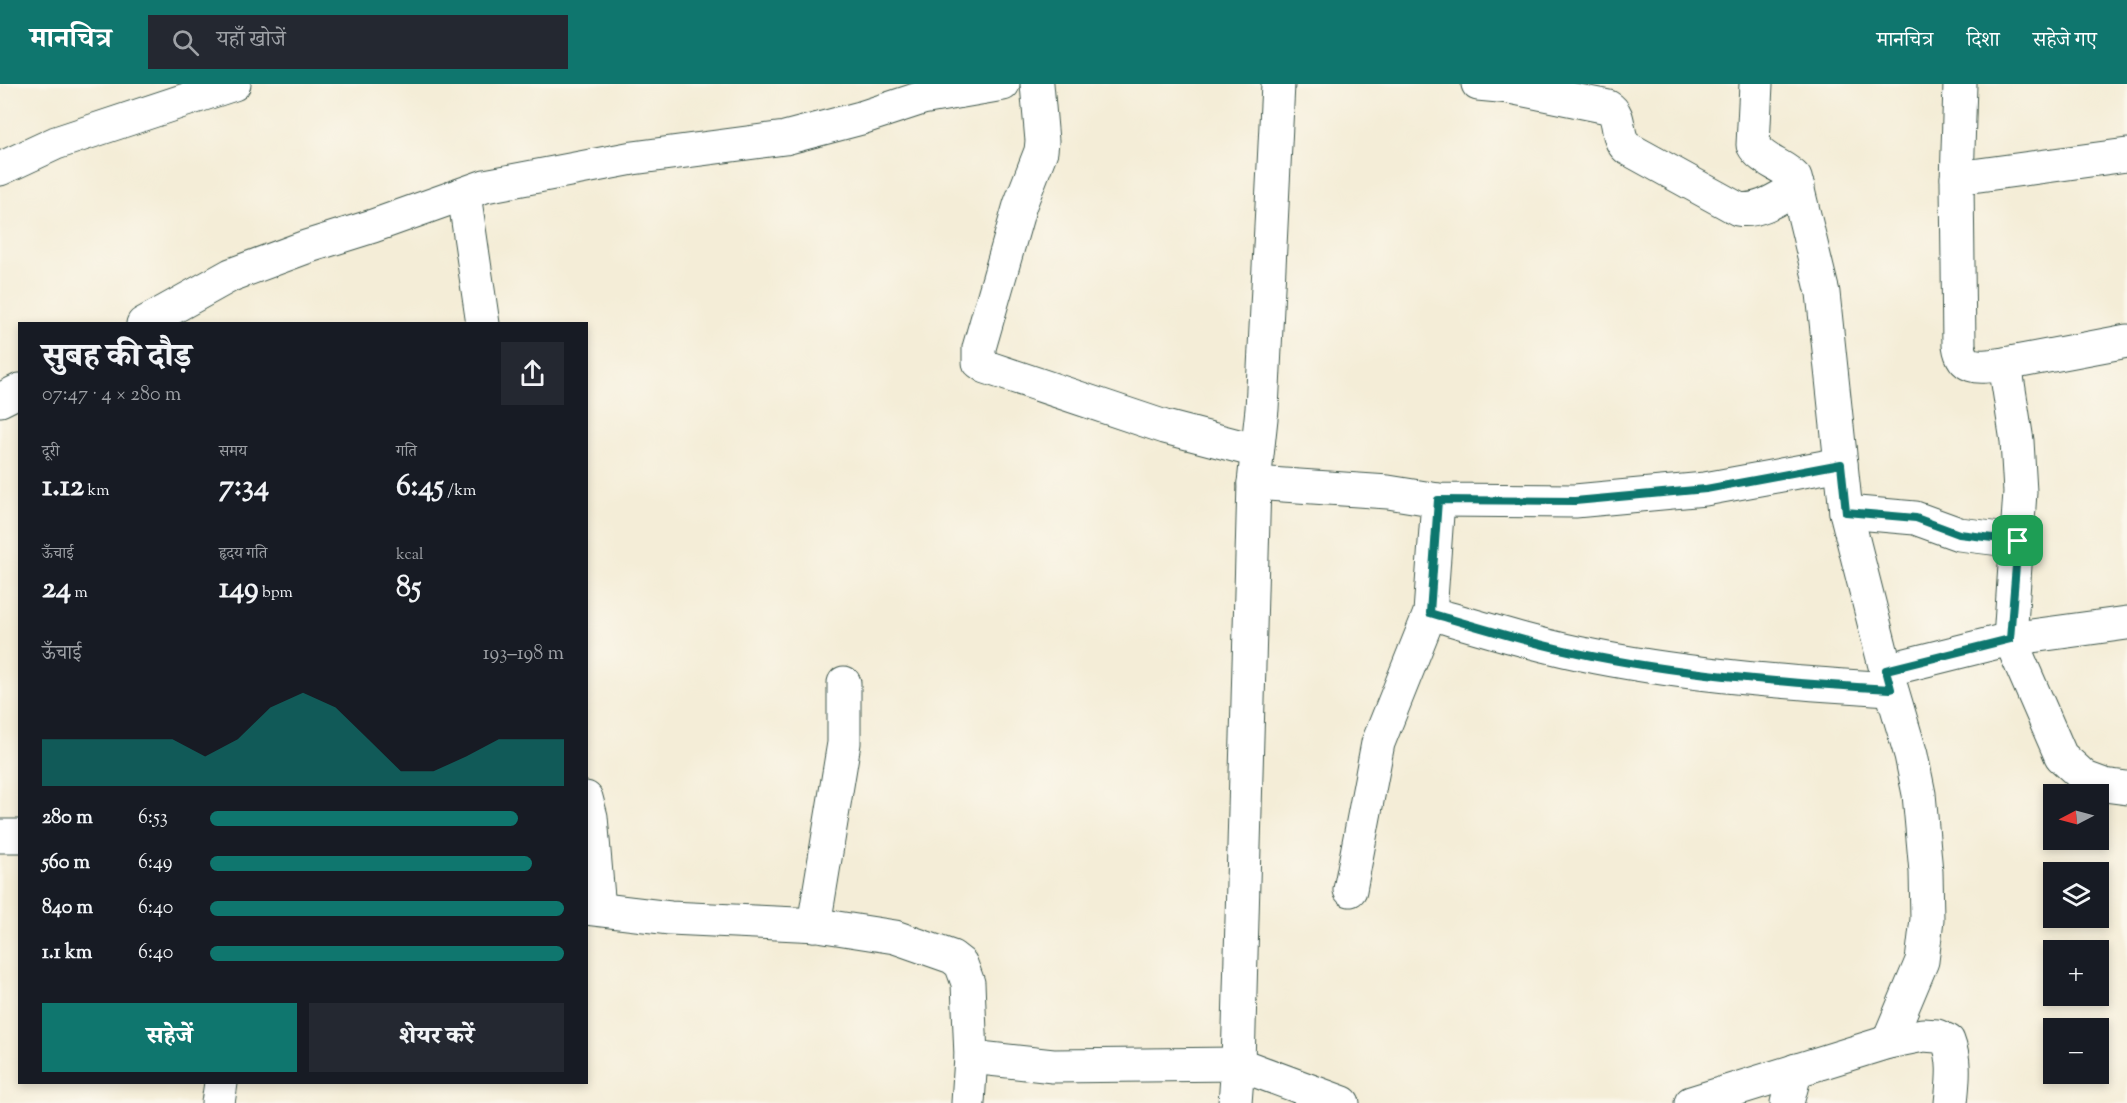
<!DOCTYPE html>
<html lang="hi">
<head>
<meta charset="utf-8">
<style>
	:root { --surface:#171b24; --page:#242831; --text:#f1f3f6; --muted:#9ea1a6; --accent:#0f766e }
	body { margin:0; font-family:"Sorts Mill Goudy","Noto Serif Devanagari",serif; background:var(--page); color:var(--text); height:100vh; display:flex; flex-direction:column; font-size:22px; white-space:nowrap }
	* { box-sizing:border-box; margin:0 }
	p { font-size:20px; color:var(--muted) }
	.icon { flex:none; width:33px; height:33px; fill:none; stroke:currentColor; stroke-width:2; stroke-linecap:round; stroke-linejoin:round }
	.map { position:relative; flex:1; overflow:hidden }
	.sheet { position:absolute; left:18px; top:238px; width:570px; height:762px; display:flex; flex-direction:column; background:var(--surface); border-radius:0px; box-shadow:0 3px 9px #0003 }
	.sheet>* { flex:none }
	.needle { width:39px; rotate:264deg }
	.fabs { position:absolute; left:2043px; top:700px; display:grid; gap:12px }
	.fabs a { display:grid; place-items:center; width:66px; height:66px; border-radius:0px; background:var(--surface); box-shadow:0 3px 9px #0003; font-size:30px }
	.pin { position:absolute; display:grid; place-items:center; width:51px; height:51px; color:#fff; margin:-26px; border-radius:12px; box-shadow:0 3px 9px #0006 }
	.round { display:grid; place-items:center; flex:none; width:63px; height:63px; border-radius:0px; background:var(--page) }
	.headline { display:flex; align-items:center; justify-content:space-between; height:102px; padding:0 24px }
	h1 { font-size:33px; font-weight:800; line-height:45px }
	.stats { display:grid; grid-template-columns:repeat(3,1fr); gap:9px; height:102px; padding:6px 24px }
	.stats div { display:grid; align-content:center }
	.stats b { font-size:30px; font-weight:800 }
	.stats small { font-size:16px; font-weight:400 }
	.stats p { font-size:16px }
	.chart { height:168px; padding:12px 24px }
	.chart p { display:flex; justify-content:space-between }
	.chart svg { width:100%; height:108px; margin-top:6px; fill:var(--accent); opacity:.7 }
	.primary-button { display:flex; gap:12px; margin-top:auto; padding:12px 24px }
	.primary-button a { flex:1; height:69px; border-radius:0px; background:var(--accent); color:#fff; font-size:24px; font-weight:800; line-height:69px; text-align:center }
	.primary-button a+a { background:var(--page); color:var(--text) }
	ul { padding:0 24px; list-style:none; font-size:20px }
	li { display:grid; grid-template-columns:96px 72px 1fr; align-items:center; height:45px }
	li i { height:15px; border-radius:8px; background:var(--accent) }
	header { display:flex; align-items:center; gap:36px; box-sizing:border-box; height:84px; padding:0 30px; background:var(--accent); color:#fff }
	header strong { font-size:28px }
	nav { display:flex; gap:33px; margin-inline-start:auto; font-size:21px }
	.search { width:420px; height:54px; background:var(--page); display:flex; align-items:center; gap:15px; box-sizing:border-box; padding:0 21px; border-radius:0px; color:var(--muted); font-size:22px }
	.map>svg:first-child { display:block }
	.lines { fill:none; stroke-linecap:round; stroke-linejoin:round }
	.minor-casing { stroke:#3f574c; stroke-width:35 }
	.minor { stroke:#fff; stroke-width:33 }
	.route-casing { stroke:#fff; stroke-width:12 }
	.route { stroke:#0f766e; stroke-width:8 }
</style>
</head>
<body>
<header>
<strong>मानचित्र</strong>
<div class="search"><svg class="icon" aria-label="search" viewBox="0 0 24 24"><circle cx="10" cy="10" r="6"/><path d="M15 15l6 6"/></svg>यहाँ खोजें</div>
<nav><a>मानचित्र</a><a>दिशा</a><a>सहेजे गए</a></nav>
</header>
<div class="map">
<svg width="2127" height="1019" viewBox="0 0 2127 1019">
	<rect width="100%" height="100%" fill="#fbf7ec"/>
	<filter id="ink" filterUnits="userSpaceOnUse"><feTurbulence type="fractalNoise" baseFrequency=".0167" numOctaves="2"/><feDisplacementMap in="SourceGraphic" scale="12" xChannelSelector="R" yChannelSelector="G"/><feConvolveMatrix kernelMatrix="1 2 1 2 8 2 1 2 1" color-interpolation-filters="sRGB"/></filter>
	<filter id="wash" filterUnits="userSpaceOnUse"><feTurbulence type="fractalNoise" baseFrequency=".008" numOctaves="4" result="noise"/><feDisplacementMap in="SourceGraphic" scale="24" xChannelSelector="R" yChannelSelector="G"/><feGaussianBlur stdDeviation="1.35" result="paint"/><feColorMatrix in="noise" values="0 0 0 0 0 0 0 0 0 0 0 0 0 0 0 0 0 1.4 0 .05"/><feComposite in="paint" operator="in"/></filter>
	<g filter="url(#wash)">
		<rect width="100%" height="100%" fill="#f4edd7"/>
	</g>
	<g filter="url(#ink)">
		<g class="lines">
			<g class="minor-casing">
				<g id="minor">
					<path d="M1037,0L1042,57L1041,67L1020,121L979,264V278L986,283L1165,343L1257,367"/>
					<path d="M1478,0L1510,3"/>
					<path d="M1511,0L1510,3L1608,23C1623,32 1614,52 1627,64L1738,125C1759,129 1780,113 1798,103"/>
					<path d="M1756,0L1753,61C1761,77 1784,81 1795,94L1823,209L1841,380"/>
					<path d="M1960,0L1957,99L1959,261C1963,289 1983,282 2005,280L2017,357L2020,408L2010,555L2061,672L2085,694L2104,701L2127,704"/>
					<path d="M0,85L56,59L234,0"/>
					<path d="M1957,94L2127,71"/>
					<path d="M464,110L483,240"/>
					<path d="M143,240L231,191L306,163L373,142L485,102L633,74L785,54L861,34L922,14L1003,0"/>
					<path d="M2005,280L2127,257"/>
					<path d="M0,316L20,306"/>
					<path d="M1254,399L1388,408L1438,416L1575,417L1705,405L1841,380L1846,428L1886,586L1911,671L1919,710L1926,788L1927,835L1922,877L1888,958"/>
					<path d="M1846,428L1915,434L1959,450L2017,457"/>
					<path d="M1430,529C1485,545 1540,562 1597,573C1694,592 1793,599 1891,605"/>
					<path d="M1886,586L2010,555L2127,539"/>
					<path d="M586,714L591,733L599,825"/>
					<path d="M0,752H20"/>
					<path d="M1350,806L1378,659L1430,529L1438,416"/>
					<path d="M586,824L670,834L818,841L895,853L952,873L961,880L968,899L971,973L1053,982L1238,980L1343,1019"/>
					<path d="M814,841L844,659V599"/>
					<path d="M218,1019L221,999"/>
					<path d="M968,1019L971,973"/>
					<path d="M1235,1019L1238,980L1254,399L1262,325L1278,0"/>
					<path d="M1691,1019L1888,958L1923,951L1937,952L1948,957C1956,978 1953,997 1951,1019"/>
					<path d="M1787,1019L1796,986"/>
				</g>
			</g>
			<use href="#minor" class="minor"/>
		</g>
	</g>
	<g class="lines" filter="url(#ink)">
		<g class="route-casing">
			<path id="route" d="M1841,380L1846,428L1916,434L1959,450L2018,457L2010,555L1886,586L1891,605C1793,599 1694,592 1597,573C1540,562 1485,545 1430,529L1438,416L1575,417L1706,405Z"/>
		</g>
		<use href="#route" class="route"/>
	</g>
</svg>
<div class="fabs">
<a><svg class="needle" viewBox="-14 -14 28 28"><path d="M0-13l5 13h-10z" fill="#e53935"/><path d="M0 13l5-13h-10z" fill="#9ea1a6"/></svg></a>
<a><svg class="icon" aria-label="layers" viewBox="0 0 24 24"><path d="M12 4l9 5-9 5-9-5zM3 14l9 5 9-5"/></svg></a>
<a>+</a>
<a>−</a>
</div>
<div class="pin" style="left:2018px;top:457px;background:#1e9e55"><svg class="icon" aria-label="arrive" viewBox="0 0 24 24"><path d="M6 21V4h12l-3 4 3 4H6"/></svg></div>
<section class="sheet">
<div class="headline"><div><h1>सुबह की दौड़</h1><p>07:47 · 4 × 280 m</p></div><a class="round"><svg class="icon" aria-label="share" viewBox="0 0 24 24"><path d="M12 15V3M7 8l5-5 5 5M5 13v7h14v-7"/></svg></a></div>
<div class="stats">
<div><p>दूरी</p><b>1.12<small> km</small></b></div>
<div><p>समय</p><b>7:34</b></div>
<div><p>गति</p><b>6:45<small> /km</small></b></div>
</div>
<div class="stats">
<div><p>ऊँचाई</p><b>24<small> m</small></b></div>
<div><p>हृदय गति</p><b>149<small> bpm</small></b></div>
<div><p>kcal</p><b>85</b></div>
</div>
<div class="chart"><p><span>ऊँचाई</span>193–198 m</p>
<svg viewBox="0 0 160 44" preserveAspectRatio="none"><path d="M0 44V25L10 25L20 25L30 25L40 25L50 32L60 25L70 12L80 6L90 12L100 25L110 38L120 38L130 32L140 25L150 25L160 25V44z"/></svg>
</div>
<ul>
<li><b>280 m</b>6:53<i style="width:87%"></i></li>
<li><b>560 m</b>6:49<i style="width:91%"></i></li>
<li><b>840 m</b>6:40<i style="width:100%"></i></li>
<li><b>1.1 km</b>6:40<i style="width:100%"></i></li>
</ul>
<div class="primary-button"><a>सहेजें</a><a>शेयर करें</a></div>
</section>
</div>
</body>
</html>
